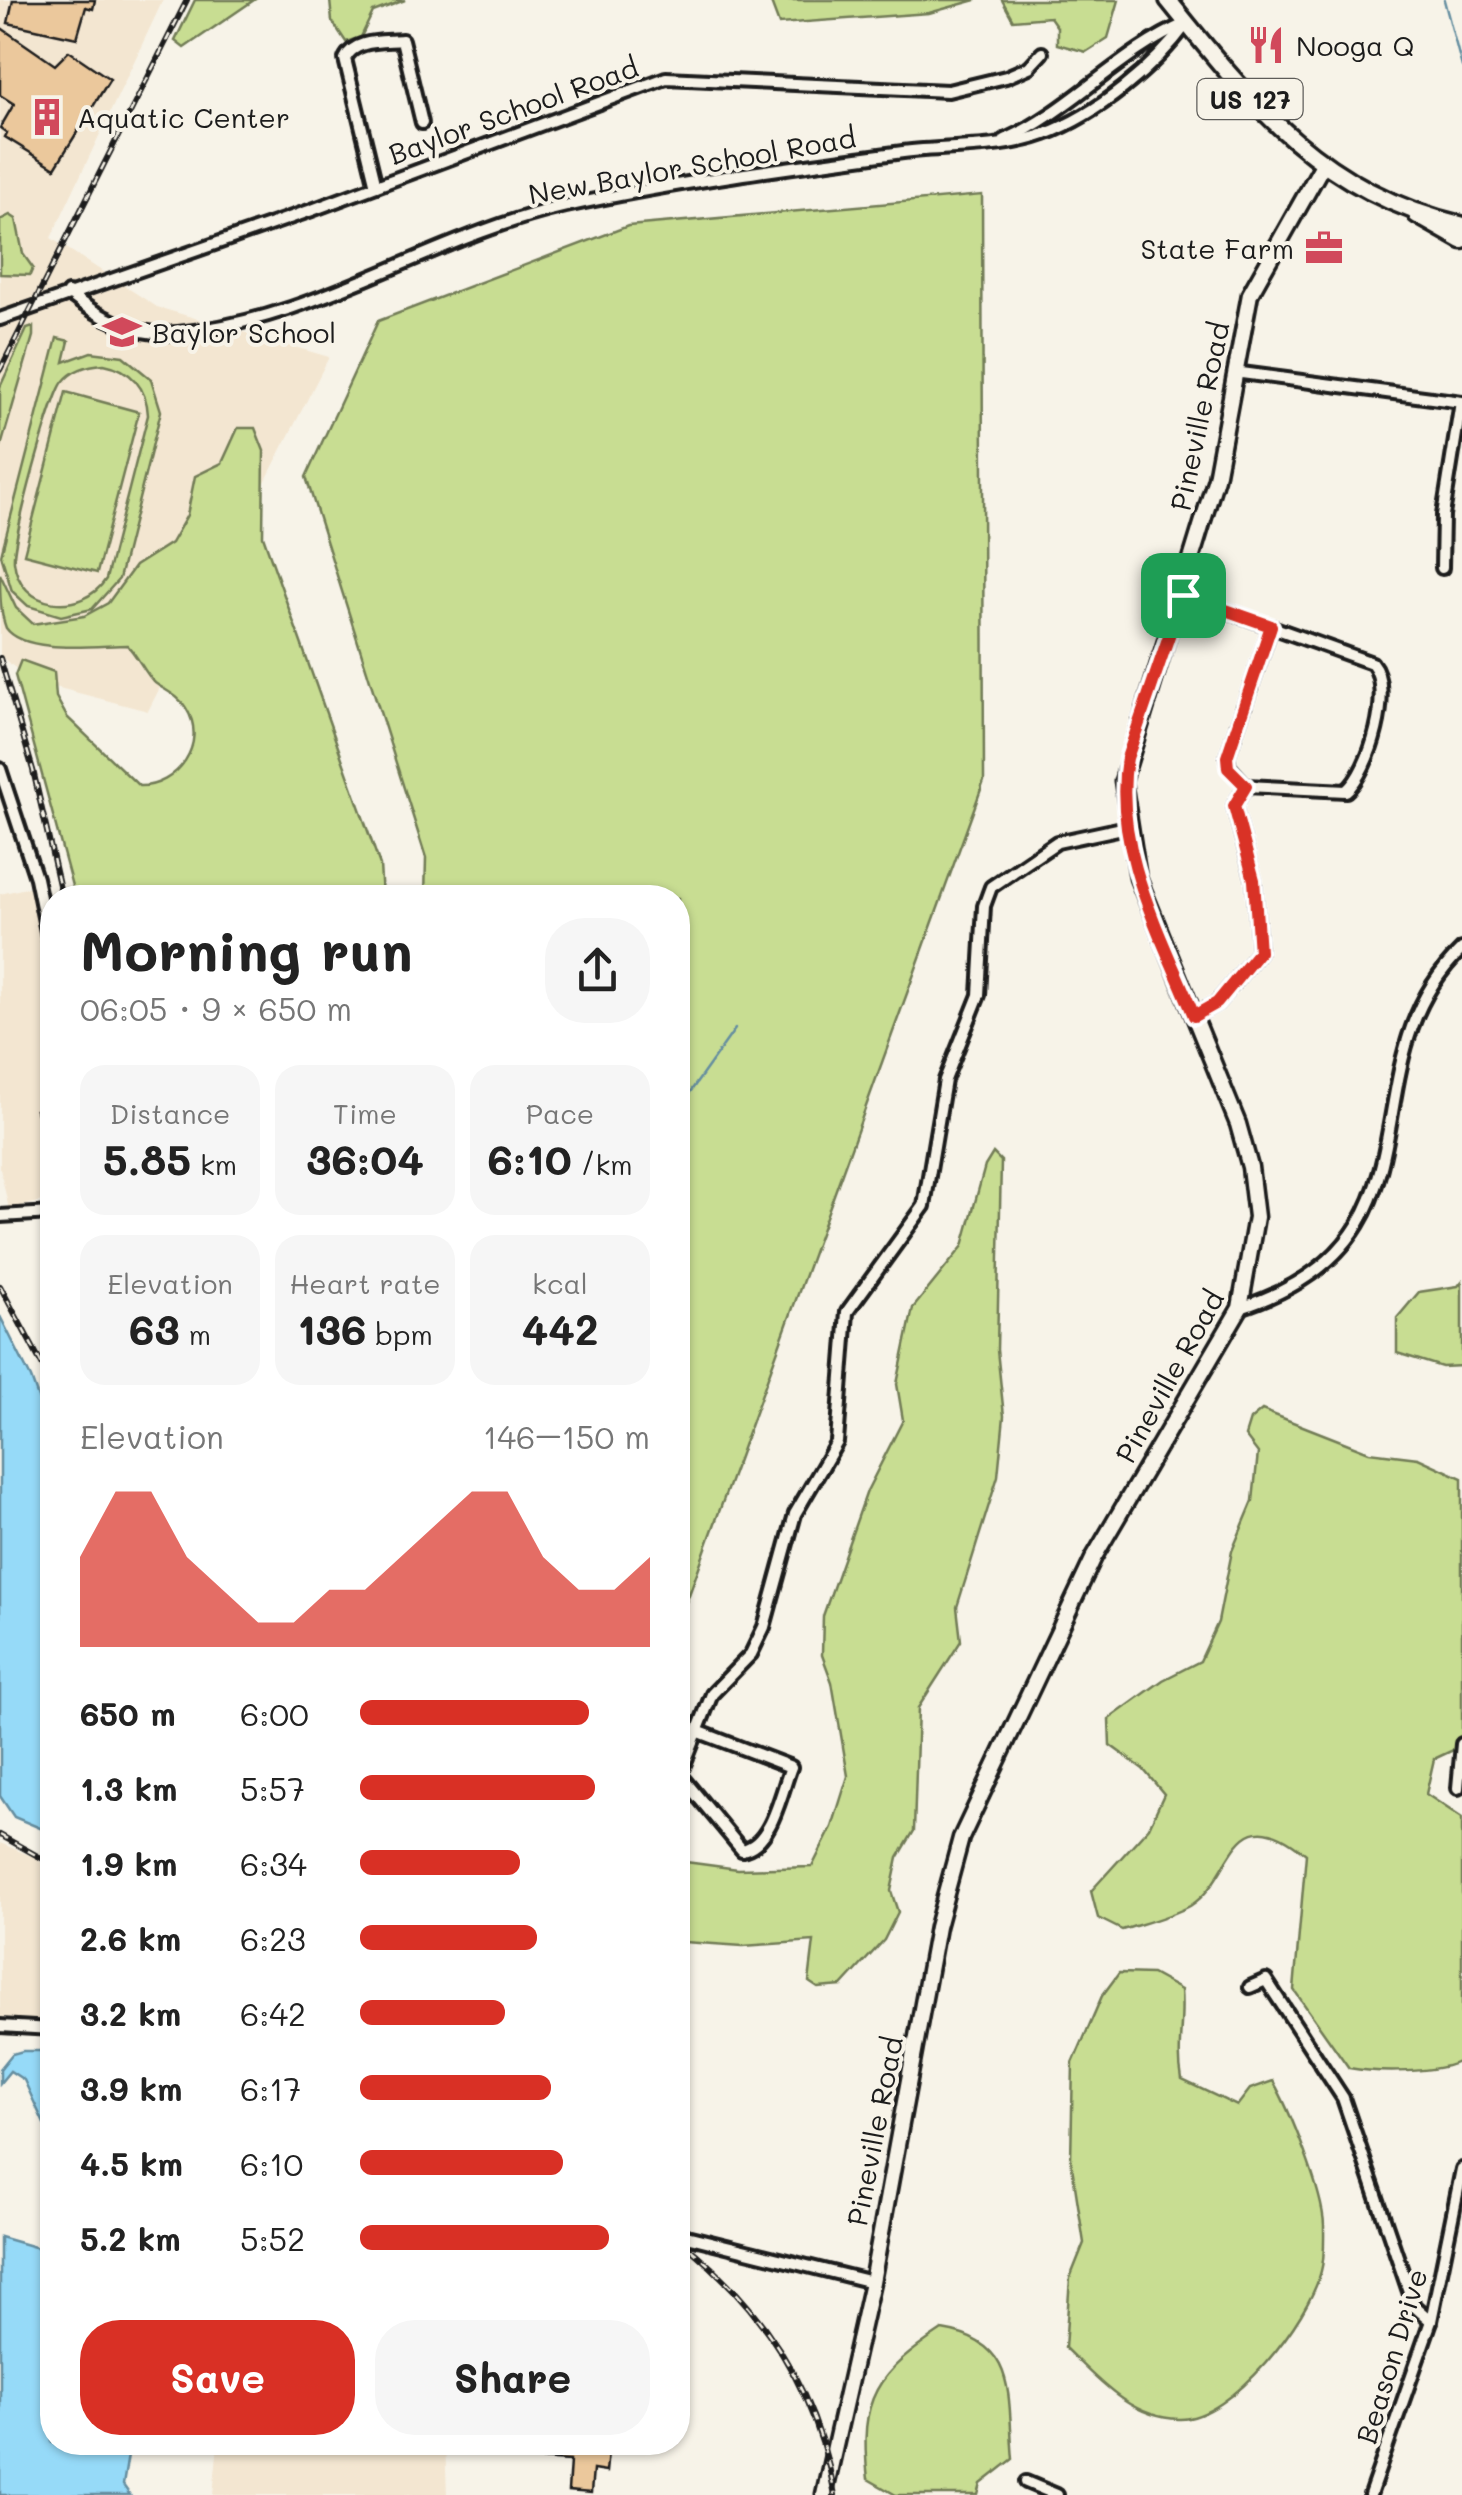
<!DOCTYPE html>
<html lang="en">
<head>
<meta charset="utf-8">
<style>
	:root { --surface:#fff; --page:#f6f6f6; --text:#222; --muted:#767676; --accent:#d93025 }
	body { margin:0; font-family:Mali,sans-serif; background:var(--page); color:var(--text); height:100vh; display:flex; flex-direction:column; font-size:38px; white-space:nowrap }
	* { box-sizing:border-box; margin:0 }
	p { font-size:32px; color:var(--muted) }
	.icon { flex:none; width:55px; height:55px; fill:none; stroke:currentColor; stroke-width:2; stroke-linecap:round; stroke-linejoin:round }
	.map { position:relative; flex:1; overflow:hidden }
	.sheet { position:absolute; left:40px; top:885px; width:650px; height:1570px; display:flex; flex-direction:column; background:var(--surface); border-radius:40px; box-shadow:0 2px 8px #0004 }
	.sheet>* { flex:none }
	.pin { position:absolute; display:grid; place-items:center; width:85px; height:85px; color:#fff; margin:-42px; border-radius:20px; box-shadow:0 5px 15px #0006 }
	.round { display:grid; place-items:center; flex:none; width:105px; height:105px; border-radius:40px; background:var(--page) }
	.headline { display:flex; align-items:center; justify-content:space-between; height:170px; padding:0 40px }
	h1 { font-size:55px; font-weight:700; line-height:75px }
	.stats { display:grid; grid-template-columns:repeat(3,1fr); gap:15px; height:170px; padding:10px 40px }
	.stats div { display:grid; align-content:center; border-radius:25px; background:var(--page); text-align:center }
	.stats b { font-size:42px; font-weight:700 }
	.stats small { font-size:28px; font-weight:400 }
	.stats p { font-size:28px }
	.chart { height:280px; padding:20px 40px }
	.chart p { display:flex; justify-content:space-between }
	.chart svg { width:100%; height:180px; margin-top:10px; fill:var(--accent); opacity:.7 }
	.action { display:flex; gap:20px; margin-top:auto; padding:20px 40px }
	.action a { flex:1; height:115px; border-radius:40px; background:var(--accent); color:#fff; font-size:40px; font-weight:700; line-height:115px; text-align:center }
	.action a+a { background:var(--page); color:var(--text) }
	ul { padding:0 40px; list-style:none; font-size:32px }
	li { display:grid; grid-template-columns:160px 120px 1fr; align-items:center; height:75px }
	li i { height:25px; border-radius:12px; background:var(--accent) }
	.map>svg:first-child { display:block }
	.built { fill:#f3e6d1 }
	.green { fill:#c8dd92; stroke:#727c57; stroke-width:2.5; fill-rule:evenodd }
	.water { fill:#96daf8; stroke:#658ea0; stroke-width:2.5 }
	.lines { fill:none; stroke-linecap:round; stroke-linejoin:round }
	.stream { stroke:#658ea0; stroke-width:2.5 }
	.building { fill:#ebc89c; stroke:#1c1c1c; stroke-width:2.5 }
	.street-casing { stroke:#1c1c1c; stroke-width:18 }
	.secondary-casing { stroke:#1c1c1c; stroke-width:21 }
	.primary-casing { stroke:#1c1c1c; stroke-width:22 }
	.highway-casing { stroke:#1c1c1c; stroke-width:25 }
	.street { stroke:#f7f3e8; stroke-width:10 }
	.secondary { stroke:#f7f3e8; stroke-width:14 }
	.primary { stroke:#f7f3e8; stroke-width:15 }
	.highway { stroke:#f7f3e8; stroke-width:18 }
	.rail-casing { stroke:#1c1c1c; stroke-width:6 }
	.rail { stroke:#f7f3e8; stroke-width:2.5; stroke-dasharray:8; stroke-linecap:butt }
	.route-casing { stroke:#fff; stroke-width:20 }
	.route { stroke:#d93025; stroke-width:12 }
	.labels { text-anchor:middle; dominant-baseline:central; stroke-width:8; stroke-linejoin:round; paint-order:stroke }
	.shield { fill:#f7f3e8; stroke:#5e5c59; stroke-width:2.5 }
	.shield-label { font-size:25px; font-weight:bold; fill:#1c1c1c }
	.poi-label { font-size:28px; fill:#1c1c1c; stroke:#f7f3e8; text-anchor:start }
	.street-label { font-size:28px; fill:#1c1c1c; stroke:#f7f3e8 }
</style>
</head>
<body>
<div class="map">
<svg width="1462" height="2495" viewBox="0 0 1462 2495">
	<rect width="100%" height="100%" fill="#f7f3e8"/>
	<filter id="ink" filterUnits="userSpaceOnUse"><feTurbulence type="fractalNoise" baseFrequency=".01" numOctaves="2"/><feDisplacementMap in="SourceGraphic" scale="20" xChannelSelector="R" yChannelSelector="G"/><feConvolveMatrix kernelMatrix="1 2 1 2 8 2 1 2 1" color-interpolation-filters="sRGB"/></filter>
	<g filter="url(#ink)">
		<g class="built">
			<path d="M0,0H163L51,238L157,307L329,357L148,711L32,681L0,656Z"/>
			<path d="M43,884L52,931V1199L9,1209L0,1169V894Z"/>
			<path d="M0,1843L36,1858L52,1872V2021L0,2017Z"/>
			<path d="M218,2443H445L447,2495H213Z"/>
		</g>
		<g class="green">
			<path d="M195,0H254L184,48L175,41Z"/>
			<path d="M330,0H405L373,12L361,37L346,42L332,21Z"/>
			<path d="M770,0H976L929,13L779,24Z"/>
			<path d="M1002,0H1119L1108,38L1086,52L1057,44V27L1050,17L1013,20Z"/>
			<path d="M982,195L984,781L678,1625V898L425,897L426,858L306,477L378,321L628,226Z"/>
			<path d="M10,215L16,219L23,254L33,268L30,275L0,274V220Z"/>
			<path d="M33,327V336L0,450V387L27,329Z"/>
			<path d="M57,338L69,341L64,362L91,352L123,356L151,379L161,411L119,579L92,609L61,616L28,606L12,591L1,555ZM104,364C131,369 147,388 148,415L106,579C81,617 19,610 14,561C12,541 51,397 63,382C73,369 88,365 104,364Z"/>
			<path d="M66,392L139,412L97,573L24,554Z"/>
			<path d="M238,428H255L264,451L263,536L380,865L382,897H75L15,675L21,660L54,672L56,697L67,717L139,786C176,787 209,744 186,708C179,696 166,691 155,683C145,674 138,656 127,645C98,645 25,655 6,628C0,613 0,590 0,574L16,608L33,624L84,616L108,603L135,566L171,543L187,515L195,476L222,463Z"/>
			<path d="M993,1153L1001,1161L997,1350L1004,1416L998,1476L957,1607L961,1641L918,1708L914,1831L898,1858L891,1891L898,1912L884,1940L842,1986L818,1988L809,1982L814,1941L743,1946L684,1942L678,1938V1861L738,1869L812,1867L832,1827L848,1776L832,1682L822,1655L823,1616L867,1491L903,1420L897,1384L913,1308L963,1246L985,1166Z"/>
			<path d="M1462,1281V1366L1442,1367L1397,1353V1318L1419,1292L1458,1286Z"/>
			<path d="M1262,1410L1369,1452L1418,1458L1462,1478V1746L1434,1759L1426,1794L1462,1818V2060C1438,2074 1376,2073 1349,2068L1294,1990L1306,1854C1230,1791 1236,1878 1190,1906C1170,1917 1144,1923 1122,1930L1098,1918L1091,1891L1149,1827L1164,1794L1143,1769L1110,1745L1109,1719L1163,1680L1200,1661L1218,1622L1232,1551L1253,1501L1258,1453L1245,1436L1250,1420Z"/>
			<path d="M1119,1973L1152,1974L1181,1990C1184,2023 1176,2047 1182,2080L1237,2106L1250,2089L1273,2081C1290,2110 1323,2193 1324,2225C1324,2238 1325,2257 1321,2271C1309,2319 1232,2420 1179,2419C1130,2418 1097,2379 1065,2348L1070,2278L1084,2243L1071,2160L1073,2063L1102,1996Z"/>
			<path d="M942,2330C1019,2342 1007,2396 1013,2459L981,2484L978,2495H896L868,2479C858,2397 877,2373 942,2330Z"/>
		</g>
		<g class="water">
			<path d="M0,1316L31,1378L51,1434L52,1833L14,1817L0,1796Z"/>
			<path d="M23,2051H52V2141L24,2080L10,2071L0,2083V2069L12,2054Z"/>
			<path d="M0,2237L52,2252V2442L130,2443L123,2485L130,2495H0Z"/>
		</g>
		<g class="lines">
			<g class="stream">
				<path d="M1444,0L1462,67"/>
				<path d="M678,1109L735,1029"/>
			</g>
		</g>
		<g class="building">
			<path d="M13,0H95L93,9L86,7L77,38L8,23Z"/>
			<path d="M0,27L55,65L69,51L110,79L55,168L5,137L7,133L0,128L14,104L0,95Z"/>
			<path d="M52,1106V1165L50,1166L36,1110Z"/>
			<path d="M525,2442H609L606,2472L593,2470L591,2493L568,2491L570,2461L524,2458Z"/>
		</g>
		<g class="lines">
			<g class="street-casing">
				<g id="street">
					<path d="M1005,140C1072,110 1119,52 1187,23"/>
					<path d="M376,186L345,59C354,39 383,42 402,40L422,123"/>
					<path d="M68,293C100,319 136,337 178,333C317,320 432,236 566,206C677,182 790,167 903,152C950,146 1001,150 1045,134C1097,115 1155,67 1187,23"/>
					<path d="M0,319L312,210L666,78L948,91L1006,77L1029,67L1042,53"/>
					<path d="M1234,372L1462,402"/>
					<path d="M1442,568L1443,515L1461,402"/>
					<path d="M1183,595L1372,663C1394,689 1370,771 1346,791L1246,786L1229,767L1227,757L1271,627"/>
					<path d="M0,769L36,878L52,956"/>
					<path d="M1194,1016L1217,1003L1259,952L1254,881L1234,806L1246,786"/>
					<path d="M0,1216L52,1213"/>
					<path d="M1240,1308C1454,1239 1341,1065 1462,949"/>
					<path d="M697,1731L791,1767C781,1792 772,1845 742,1850L680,1775L712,1694L751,1654L764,1627L795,1514L837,1442L847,1312L924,1206L945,1080L979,995L984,906L991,887L1057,842L1127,827"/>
					<path d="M1458,1788L1462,1744"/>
					<path d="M1250,1987L1266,1980L1343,2098L1414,2306L1431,2321"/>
					<path d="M0,2026L52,2029"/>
					<path d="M678,2234L872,2282"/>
					<path d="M1026,2482L1057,2495"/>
					<path d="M1370,2495L1431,2321L1462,2169"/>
				</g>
			</g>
			<g class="secondary-casing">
				<path id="secondary" d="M824,2495L872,2282L937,1927L961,1838L1094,1557L1240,1308L1256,1217L1250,1167L1238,1124L1138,878L1123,781L1216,478L1250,294L1322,166"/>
			</g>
			<g class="primary-casing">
				<path id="primary" d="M1168,0C1254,107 1322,192 1462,225"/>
			</g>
			<g class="highway-casing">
				<path id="highway" d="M1418,214L1462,239"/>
			</g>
			<use href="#street" class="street"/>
			<use href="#secondary" class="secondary"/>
			<use href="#primary" class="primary"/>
			<use href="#highway" class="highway"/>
			<g class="rail-casing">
				<g id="rail">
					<path d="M0,370L187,0"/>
					<path d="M0,658L33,770L62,898"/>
					<path d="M0,1286L52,1383"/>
					<path d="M0,1835L52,1864"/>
					<path d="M678,2239C761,2304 816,2389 835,2495"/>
				</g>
			</g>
			<use href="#rail" class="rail"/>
		</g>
	</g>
	<g class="lines" filter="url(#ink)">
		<g class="route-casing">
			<path id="route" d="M1183,595L1271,626L1227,757L1228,768L1246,786L1234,806L1254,880L1259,952L1217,1003L1194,1016C1161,935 1112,847 1127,758Z"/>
		</g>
		<use href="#route" class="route"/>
	</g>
	<defs>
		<g id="restaurant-bare" transform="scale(3)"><path d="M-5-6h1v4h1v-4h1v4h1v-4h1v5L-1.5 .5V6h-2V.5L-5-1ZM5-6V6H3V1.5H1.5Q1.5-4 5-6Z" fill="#d1495b" stroke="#f7f3e8" stroke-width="2.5" paint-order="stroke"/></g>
		<g id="building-bare" transform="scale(3)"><path d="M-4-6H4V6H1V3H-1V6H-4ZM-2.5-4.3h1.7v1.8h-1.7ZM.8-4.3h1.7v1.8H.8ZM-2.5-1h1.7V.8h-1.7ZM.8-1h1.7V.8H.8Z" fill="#d1495b" stroke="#f7f3e8" stroke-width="2.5" paint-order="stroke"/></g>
		<g id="office-bare" transform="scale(3)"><path d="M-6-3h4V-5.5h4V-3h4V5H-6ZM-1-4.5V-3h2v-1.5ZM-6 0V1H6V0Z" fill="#d1495b" stroke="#f7f3e8" stroke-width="2.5" paint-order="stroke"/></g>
		<g id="school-bare" transform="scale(3)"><path d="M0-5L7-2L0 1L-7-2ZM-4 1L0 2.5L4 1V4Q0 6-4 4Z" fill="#d1495b" stroke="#f7f3e8" stroke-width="2.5" paint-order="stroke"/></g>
	</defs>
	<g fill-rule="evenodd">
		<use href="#restaurant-bare" x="1266" y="45"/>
		<use href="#building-bare" x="47" y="117"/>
		<use href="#office-bare" x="1324" y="248"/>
		<use href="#school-bare" x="122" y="332"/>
	</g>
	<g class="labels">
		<rect class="shield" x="1197.5" y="79" width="105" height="40" rx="8"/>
		<g class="shield-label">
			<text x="1250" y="99">US 127</text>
		</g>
		<g class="poi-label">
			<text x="1296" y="45">Nooga Q</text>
			<text x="77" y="117">Aquatic Center</text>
			<text x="1294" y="248" text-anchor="end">State Farm</text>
			<text x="152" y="332">Baylor School</text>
		</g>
		<g class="street-label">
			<text transform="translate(513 110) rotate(-20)">Baylor School Road</text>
			<text transform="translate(692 165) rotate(-10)">New Baylor School Road</text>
			<text transform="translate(1199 416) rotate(-78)">Pineville Road</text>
			<text transform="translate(1169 1376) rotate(-61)">Pineville Road</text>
			<text transform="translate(874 2131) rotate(-79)">Pineville Road</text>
			<text transform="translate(1391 2356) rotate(-73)">Beason Drive</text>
		</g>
	</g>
</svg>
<div class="pin" style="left:1183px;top:595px;background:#1e9e55"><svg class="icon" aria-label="arrive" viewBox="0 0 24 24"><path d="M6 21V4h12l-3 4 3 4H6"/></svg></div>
<section class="sheet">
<div class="headline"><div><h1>Morning run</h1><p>06:05 · 9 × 650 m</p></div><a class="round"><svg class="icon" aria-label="share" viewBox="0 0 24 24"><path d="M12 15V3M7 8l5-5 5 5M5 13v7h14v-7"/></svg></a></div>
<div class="stats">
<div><p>Distance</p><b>5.85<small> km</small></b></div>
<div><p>Time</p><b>36:04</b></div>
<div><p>Pace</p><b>6:10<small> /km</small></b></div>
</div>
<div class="stats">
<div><p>Elevation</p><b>63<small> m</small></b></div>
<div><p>Heart rate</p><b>136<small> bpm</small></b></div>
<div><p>kcal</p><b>442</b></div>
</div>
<div class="chart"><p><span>Elevation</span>146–150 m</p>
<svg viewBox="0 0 160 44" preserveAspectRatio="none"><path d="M0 44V22L10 6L20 6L30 22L40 30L50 38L60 38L70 30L80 30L90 22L100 14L110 6L120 6L130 22L140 30L150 30L160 22V44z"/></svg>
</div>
<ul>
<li><b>650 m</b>6:00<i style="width:79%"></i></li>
<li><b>1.3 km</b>5:57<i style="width:81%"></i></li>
<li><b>1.9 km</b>6:34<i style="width:55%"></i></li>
<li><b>2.6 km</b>6:23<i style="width:61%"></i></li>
<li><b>3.2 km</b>6:42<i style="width:50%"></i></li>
<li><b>3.9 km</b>6:17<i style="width:66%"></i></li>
<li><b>4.5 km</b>6:10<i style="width:70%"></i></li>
<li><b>5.2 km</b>5:52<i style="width:86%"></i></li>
</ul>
<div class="action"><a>Save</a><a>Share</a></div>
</section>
</div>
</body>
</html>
